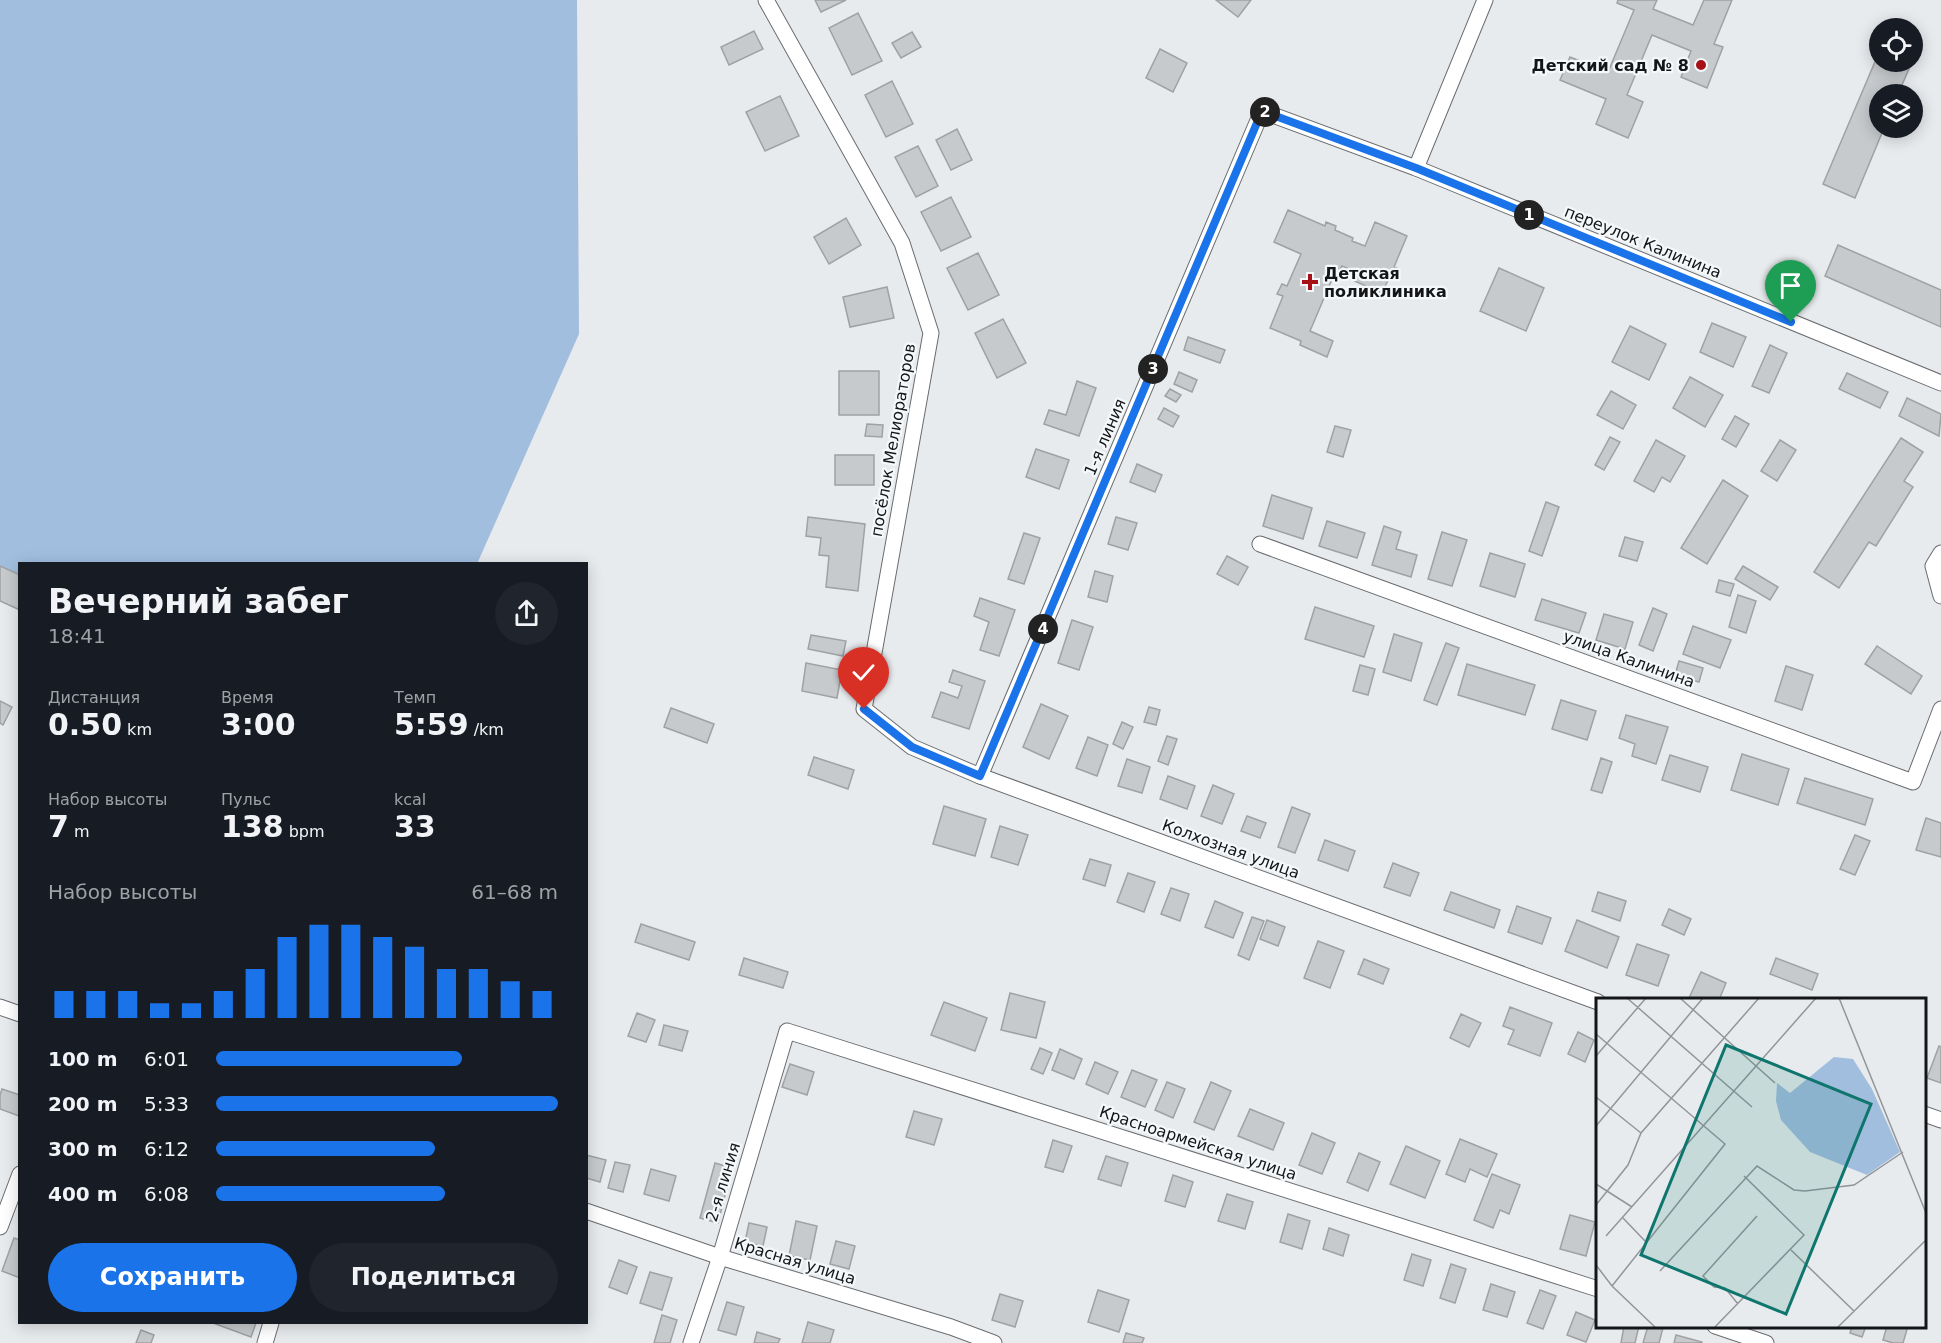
<!DOCTYPE html>
<html lang="ru">
<head>
<meta charset="utf-8">
<style>
	:root { --surface:#171b24; --page:#20242c; --text:#f1f3f6; --muted:#9ea1a6; --accent:#1a73e8 }
	body { margin:0; font-family:"DejaVu Sans",sans-serif; background:var(--page); color:var(--text); height:100vh; display:flex; flex-direction:column; font-size:22px; white-space:nowrap }
	* { box-sizing:border-box; margin:0 }
	p { font-size:20px; color:var(--muted) }
	.icon { flex:none; width:33px; height:33px; fill:none; stroke:currentColor; stroke-width:2; stroke-linecap:round; stroke-linejoin:round }
	.map { position:relative; flex:1; overflow:hidden }
	.side { position:absolute; left:18px; top:562px; width:570px; height:762px; display:flex; flex-direction:column; background:var(--surface); border-radius:0px; box-shadow:0 3px 15px #0003 }
	.side>* { flex:none }
	.controls { position:absolute; left:1869px; top:18px; display:grid; gap:12px }
	.controls a { display:grid; place-items:center; width:54px; height:54px; border-radius:50%; background:var(--surface); box-shadow:0 3px 15px #0003; font-size:30px }
	.pin { position:absolute; display:grid; place-items:center; width:51px; height:51px; color:#fff; margin:-62px -26px; border-radius:50% 50% 50% 0; rotate:-45deg; box-shadow:0 0 6px #0007 }
	.pin .icon { rotate:45deg }
	.km { position:absolute; width:30px; height:30px; margin:-15px; border-radius:50%; background:#222; color:#fff; font-size:16px; line-height:30px; text-align:center }
	.round { display:grid; place-items:center; flex:none; width:63px; height:63px; border-radius:32px; background:var(--page) }
	.overview { display:flex; align-items:center; justify-content:space-between; height:102px; padding:0 30px }
	h1 { font-size:33px; font-weight:700; line-height:45px }
	.stats { display:grid; grid-template-columns:repeat(3,1fr); gap:9px; height:102px; padding:6px 30px }
	.stats div { display:grid; align-content:center }
	.stats b { font-size:30px; font-weight:700 }
	.stats small { font-size:16px; font-weight:400 }
	.stats p { font-size:16px }
	.chart { height:168px; padding:12px 30px }
	.chart p { display:flex; justify-content:space-between }
	.chart svg { width:100%; height:108px; margin-top:6px; stroke:var(--accent); stroke-width:6 }
	.cta { display:flex; gap:12px; margin-top:auto; padding:12px 30px }
	.cta a { flex:1; height:69px; border-radius:36px; background:var(--accent); color:#fff; font-size:24px; font-weight:700; line-height:69px; text-align:center }
	.cta a+a { background:var(--page); color:var(--text) }
	ul { padding:0 30px; list-style:none; font-size:20px }
	li { display:grid; grid-template-columns:96px 72px 1fr; align-items:center; height:45px }
	li i { height:15px; border-radius:8px; background:var(--accent) }
	.map>svg:first-child { display:block }
	.green { fill:#a2bedf }
	.building { fill:#c7cacd; stroke:#9fa1a4; stroke-width:1.5 }
	.lines { fill:none; stroke-linecap:round; stroke-linejoin:round }
	.street-casing { stroke:#6a6c6f; stroke-width:17 }
	.street { stroke:#fff; stroke-width:15 }
	.route-casing { stroke:#fff; stroke-width:12 }
	.route { stroke:#1a73e8; stroke-width:8 }
	.poi-dot { fill:#a61017; stroke:#f5f8fb; stroke-width:2 }
	.labels { text-anchor:middle; dominant-baseline:central; stroke-width:4.5; stroke-linejoin:round; paint-order:stroke }
	.poi-label { font-size:16px; font-weight:bold; fill:#141516; stroke:#f5f8fb; text-anchor:end }
	.street-label { font-size:16px; fill:#141516; stroke:#f5f8fb }
	.inset-road { fill:none; stroke:#939598; stroke-width:1.5 }
	.view { fill:#0f766e; fill-opacity:0.15; stroke:#0f766e; stroke-width:3 }
	.inset-edge { fill:none; stroke:#141516; stroke-width:3 }
</style>
</head>
<body>
<div class="map">
<svg width="1941" height="1343" viewBox="0 0 1941 1343">
	<rect width="100%" height="100%" fill="#e8ebee"/>
	<path class="green" d="M0,0H577L579,334L477,564H20L19,584L0,573Z"/>
	<g class="building">
		<path d="M815,0H846L821,12Z"/>
		<path d="M1216,0H1251L1238,17Z"/>
		<path d="M1618,0H1657L1653,9L1693,25L1704,0H1732L1714,44L1723,47L1707,88L1681,77L1691,51L1652,35L1627,95L1643,102L1628,138L1596,124L1606,99L1560,80L1570,57L1608,72L1634,10L1617,3Z"/>
		<path d="M858,13L882,61L852,75L829,28Z"/>
		<path d="M754,31L763,49L729,65L721,47Z"/>
		<path d="M912,32L921,47L901,58L892,43Z"/>
		<path d="M1160,49L1187,63L1173,92L1146,78Z"/>
		<path d="M1880,50V62H1912L1898,94H1880V128H1884L1855,198L1823,184Z"/>
		<path d="M892,81L913,124L886,137L865,95Z"/>
		<path d="M780,96L799,136L765,151L746,112Z"/>
		<path d="M957,129L972,160L951,170L936,140Z"/>
		<path d="M918,146L938,186L916,197L895,157Z"/>
		<path d="M951,197L971,237L941,251L921,212Z"/>
		<path d="M1288,210L1325,226L1326,222L1336,226L1335,230L1353,238L1352,241L1365,246L1375,222L1407,236L1394,267L1399,269L1394,280L1389,278L1382,293L1350,279L1353,271L1342,266L1339,271L1336,270L1310,331L1333,341L1327,357L1300,345L1301,341L1270,328L1283,296L1277,294L1282,284L1287,286L1301,254L1274,242Z"/>
		<path d="M846,218L861,245L829,264L814,237Z"/>
		<path d="M1838,245L1941,290V327L1825,276Z"/>
		<path d="M978,253L999,295L968,310L947,268Z"/>
		<path d="M1499,268L1544,288L1526,331L1480,311Z"/>
		<path d="M887,287L894,318L850,327L843,297Z"/>
		<path d="M1003,319L1026,363L997,378L975,333Z"/>
		<path d="M1712,323L1746,337L1733,367L1700,352Z"/>
		<path d="M1630,326L1666,344L1649,380L1612,362Z"/>
		<path d="M1188,337L1225,350L1220,363L1184,350Z"/>
		<path d="M1770,345L1787,353L1769,393L1752,386Z"/>
		<rect x="839" y="371" width="40" height="44"/>
		<path d="M1179,372L1197,380L1192,392L1174,384Z"/>
		<path d="M1847,373L1888,392L1880,408L1839,389Z"/>
		<path d="M1690,377L1723,395L1705,427L1673,408Z"/>
		<path d="M1077,381L1096,388L1079,436L1044,424L1049,410L1066,415Z"/>
		<path d="M1170,389L1181,395L1176,402L1165,396Z"/>
		<path d="M1611,391L1636,405L1623,429L1597,415Z"/>
		<path d="M1907,398L1941,414L1939,436L1899,416Z"/>
		<path d="M1164,408L1179,416L1173,427L1158,419Z"/>
		<path d="M1735,416L1749,424L1736,447L1722,439Z"/>
		<path d="M867,424L883,425L882,437L865,436Z"/>
		<path d="M1335,426L1351,430L1343,457L1327,452Z"/>
		<path d="M1610,437L1620,442L1604,470L1595,465Z"/>
		<path d="M1901,438L1923,452L1904,481L1913,487L1876,546L1869,542L1839,588L1814,572Z"/>
		<path d="M1656,440L1685,456L1670,482L1662,477L1654,492L1634,481Z"/>
		<path d="M1780,440L1796,450L1777,481L1761,471Z"/>
		<path d="M1036,449L1069,460L1059,489L1026,477Z"/>
		<rect x="835" y="455" width="39" height="30"/>
		<path d="M1137,464L1162,475L1155,492L1130,482Z"/>
		<path d="M1723,480L1748,496L1707,564L1681,548Z"/>
		<path d="M1272,495L1312,508L1303,539L1263,526Z"/>
		<path d="M1546,502L1559,507L1542,556L1529,551Z"/>
		<path d="M808,517L865,524L858,591L826,587L829,556L819,555L821,538L806,536Z"/>
		<path d="M1116,517L1137,523L1128,550L1108,544Z"/>
		<path d="M1327,521L1365,533L1357,558L1319,546Z"/>
		<path d="M1384,526L1401,532L1396,549L1417,555L1411,577L1372,565Z"/>
		<path d="M1442,532L1467,540L1452,586L1428,579Z"/>
		<path d="M1024,533L1040,538L1024,584L1008,579Z"/>
		<path d="M1625,537L1643,542L1637,561L1619,556Z"/>
		<path d="M1490,553L1525,564L1515,597L1480,586Z"/>
		<path d="M1227,556L1248,567L1238,585L1217,574Z"/>
		<path d="M0,566L20,575V610L0,601Z"/>
		<path d="M1743,566L1778,587L1770,600L1735,579Z"/>
		<path d="M1095,571L1113,576L1107,602L1088,597Z"/>
		<path d="M1719,580L1734,584L1730,596L1716,592Z"/>
		<path d="M1738,595L1756,601L1746,633L1729,627Z"/>
		<path d="M980,598L1015,610L999,656L980,650L989,622L974,616Z"/>
		<path d="M1542,599L1586,613L1579,633L1535,620Z"/>
		<path d="M1315,607L1374,626L1364,657L1305,639Z"/>
		<path d="M1653,608L1667,614L1653,651L1639,645Z"/>
		<path d="M1604,614L1633,622L1625,649L1596,640Z"/>
		<path d="M1072,620L1093,627L1079,670L1058,663Z"/>
		<path d="M1693,626L1731,640L1720,668L1683,654Z"/>
		<path d="M1394,634L1422,643L1411,681L1383,672Z"/>
		<path d="M811,635L846,641L843,656L808,649Z"/>
		<path d="M1446,643L1459,648L1437,705L1424,700Z"/>
		<path d="M1877,646L1922,676L1911,694L1865,664Z"/>
		<path d="M1679,661L1703,668L1699,682L1675,675Z"/>
		<path d="M806,663L842,670L837,698L802,691Z"/>
		<path d="M1467,664L1535,685L1525,715L1458,695Z"/>
		<path d="M1360,665L1375,669L1368,695L1353,691Z"/>
		<path d="M1786,666L1813,675L1802,710L1775,701Z"/>
		<path d="M953,670L985,681L969,729L932,717L941,692L958,698L962,686L949,682Z"/>
		<path d="M1561,700L1596,711L1587,740L1552,729Z"/>
		<path d="M0,701L12,707L3,725L0,723Z"/>
		<path d="M1041,704L1068,716L1049,759L1023,747Z"/>
		<path d="M1149,707L1160,710L1156,725L1144,722Z"/>
		<path d="M671,708L714,724L707,743L664,727Z"/>
		<path d="M1626,715L1668,727L1656,764L1632,756L1635,744L1619,738Z"/>
		<path d="M1122,722L1133,727L1123,749L1113,744Z"/>
		<path d="M1167,736L1177,739L1168,765L1158,761Z"/>
		<path d="M1088,737L1108,745L1097,776L1076,768Z"/>
		<path d="M1742,754L1789,769L1778,805L1731,790Z"/>
		<path d="M1670,755L1708,767L1700,792L1662,780Z"/>
		<path d="M814,757L854,770L848,789L808,775Z"/>
		<path d="M1601,758L1612,762L1602,793L1591,790Z"/>
		<path d="M1127,759L1150,767L1142,793L1118,786Z"/>
		<path d="M1168,776L1195,786L1187,809L1160,799Z"/>
		<path d="M1805,778L1873,799L1865,825L1797,803Z"/>
		<path d="M1213,785L1234,794L1222,824L1201,816Z"/>
		<path d="M944,806L986,819L975,856L933,844Z"/>
		<path d="M1292,807L1310,814L1295,853L1278,847Z"/>
		<path d="M1247,816L1266,823L1260,838L1241,831Z"/>
		<path d="M1926,818L1941,823V857L1916,850Z"/>
		<path d="M1000,826L1028,835L1018,865L991,857Z"/>
		<path d="M1855,835L1870,841L1855,875L1840,869Z"/>
		<path d="M1325,840L1355,851L1348,871L1318,860Z"/>
		<path d="M1090,859L1111,865L1105,886L1083,879Z"/>
		<path d="M1393,863L1419,873L1410,896L1384,887Z"/>
		<path d="M1128,873L1155,882L1144,912L1117,902Z"/>
		<path d="M1171,888L1189,894L1180,921L1161,914Z"/>
		<path d="M1451,892L1500,910L1494,928L1444,910Z"/>
		<path d="M1598,892L1626,901L1620,921L1592,911Z"/>
		<path d="M1215,901L1243,913L1233,938L1205,927Z"/>
		<path d="M1517,906L1551,918L1542,944L1508,932Z"/>
		<path d="M1669,909L1691,919L1684,935L1662,925Z"/>
		<path d="M1252,917L1264,921L1249,960L1238,955Z"/>
		<path d="M1267,920L1285,927L1278,946L1260,939Z"/>
		<path d="M1577,920L1619,937L1607,968L1565,951Z"/>
		<path d="M641,924L695,942L689,960L635,942Z"/>
		<path d="M1318,941L1344,951L1330,988L1304,978Z"/>
		<path d="M1637,944L1669,955L1658,986L1626,975Z"/>
		<path d="M744,958L788,972L783,988L739,975Z"/>
		<path d="M1776,958L1818,974L1812,990L1770,974Z"/>
		<path d="M1364,959L1389,969L1383,984L1358,974Z"/>
		<path d="M1701,972L1726,983L1719,1000L1689,998Z"/>
		<path d="M1010,993L1045,1002L1036,1038L1001,1030Z"/>
		<path d="M944,1002L987,1018L975,1051L931,1035Z"/>
		<path d="M1510,1007L1552,1023L1540,1056L1508,1044L1514,1030L1503,1026Z"/>
		<path d="M637,1013L655,1020L646,1042L628,1036Z"/>
		<path d="M1461,1014L1481,1023L1469,1047L1450,1038Z"/>
		<path d="M664,1025L688,1031L682,1051L659,1045Z"/>
		<path d="M1578,1032L1594,1040L1585,1062L1568,1054Z"/>
		<path d="M1939,1046L1941,1047V1083L1927,1078Z"/>
		<path d="M1040,1048L1052,1053L1043,1074L1031,1069Z"/>
		<path d="M1060,1049L1082,1059L1074,1079L1052,1070Z"/>
		<path d="M1095,1062L1118,1072L1108,1094L1086,1084Z"/>
		<path d="M790,1064L814,1072L807,1095L782,1087Z"/>
		<path d="M1132,1070L1157,1080L1145,1107L1121,1097Z"/>
		<path d="M1167,1082L1185,1089L1173,1118L1155,1110Z"/>
		<path d="M1211,1082L1231,1091L1214,1130L1194,1122Z"/>
		<path d="M2,1089L20,1095L19,1116L0,1109V1095Z"/>
		<path d="M1250,1109L1284,1123L1273,1150L1238,1136Z"/>
		<path d="M914,1111L942,1119L934,1145L906,1137Z"/>
		<path d="M1312,1133L1335,1143L1322,1174L1299,1165Z"/>
		<path d="M1460,1139L1497,1154L1487,1177L1470,1169L1465,1182L1446,1174Z"/>
		<path d="M1053,1140L1072,1146L1063,1172L1045,1167Z"/>
		<path d="M1406,1146L1440,1161L1425,1198L1390,1184Z"/>
		<path d="M1359,1153L1380,1162L1368,1191L1347,1182Z"/>
		<path d="M586,1155L606,1160L600,1182L586,1178Z"/>
		<path d="M1106,1156L1128,1163L1121,1186L1098,1179Z"/>
		<path d="M615,1162L630,1165L623,1192L608,1188Z"/>
		<path d="M715,1163L732,1168L718,1223L700,1218Z"/>
		<path d="M651,1169L676,1176L669,1201L644,1194Z"/>
		<path d="M1492,1174L1520,1185L1509,1214L1500,1210L1493,1228L1474,1220Z"/>
		<path d="M1173,1175L1193,1182L1185,1207L1165,1201Z"/>
		<path d="M1227,1194L1253,1202L1245,1229L1218,1221Z"/>
		<path d="M1288,1214L1310,1221L1302,1249L1280,1242Z"/>
		<path d="M1570,1215L1595,1222L1586,1256L1560,1249Z"/>
		<path d="M796,1221L817,1226L810,1260L789,1256Z"/>
		<path d="M749,1223L767,1227L763,1246L745,1242Z"/>
		<path d="M1329,1228L1349,1235L1343,1256L1323,1249Z"/>
		<path d="M14,1238L20,1240V1278L2,1271Z"/>
		<path d="M836,1241L855,1246L849,1269L830,1264Z"/>
		<path d="M1412,1254L1431,1260L1423,1286L1404,1280Z"/>
		<path d="M619,1260L637,1267L627,1294L609,1287Z"/>
		<path d="M1451,1264L1466,1269L1455,1303L1440,1298Z"/>
		<path d="M650,1272L672,1278L662,1310L640,1303Z"/>
		<path d="M1491,1284L1515,1292L1507,1317L1483,1310Z"/>
		<path d="M1098,1290L1129,1300L1119,1332L1088,1322Z"/>
		<path d="M1540,1290L1556,1296L1543,1329L1527,1323Z"/>
		<path d="M1000,1294L1023,1301L1015,1327L992,1320Z"/>
		<path d="M727,1302L744,1307L736,1335L718,1330Z"/>
		<path d="M1576,1312L1595,1320L1586,1342L1567,1335Z"/>
		<path d="M662,1315L677,1320L670,1343H654Z"/>
		<path d="M808,1322L834,1330L830,1343H802Z"/>
		<path d="M213,1323H256L251,1337Z"/>
		<path d="M1624,1326H1639L1635,1343H1621Z"/>
		<path d="M1648,1326L1663,1328L1659,1343H1643Z"/>
		<path d="M1852,1326H1866L1862,1337L1850,1333Z"/>
		<path d="M1887,1326H1908L1903,1343H1893L1883,1340Z"/>
		<path d="M141,1330L154,1335L151,1343H136Z"/>
		<path d="M757,1332L780,1339L778,1343H754Z"/>
		<path d="M1126,1333L1144,1338L1142,1343H1123Z"/>
		<path d="M1676,1335L1702,1342V1343H1674Z"/>
	</g>
	<g class="lines">
		<g class="street-casing">
			<g id="street">
				<path d="M766,0L902,243L931,333L864,709L912,747L980,776L1598,1002"/>
				<path d="M1416,168L1485,0"/>
				<path d="M1260,544L1913,782L1941,709"/>
				<path d="M1941,553L1933,566L1941,596"/>
				<path d="M980,776L1262,111L1416,168L1941,383"/>
				<path d="M0,1007L20,1014"/>
				<path d="M1924,1114L1941,1120"/>
				<path d="M586,1211L720,1257L951,1327L994,1343"/>
				<path d="M0,1227L20,1174"/>
				<path d="M1715,1326L1766,1343"/>
				<path d="M265,1343L271,1323"/>
				<path d="M691,1343L720,1257L787,1031L1598,1289"/>
			</g>
		</g>
		<use href="#street" class="street"/>
	</g>
	<g class="lines">
		<g class="route-casing">
			<path id="route" d="M864,709L912,747L980,776L1262,111L1416,168L1791,322"/>
		</g>
		<use href="#route" class="route"/>
	</g>
	<g class="poi-dot">
		<circle cx="1701" cy="65" r="6"/>
		<path d="M1307 273h6v6h6v6h-6v6h-6v-6h-6v-6h6z"/>
	</g>
	<g class="labels">
		<g class="poi-label">
			<text x="1689" y="65">Детский сад № 8</text>
			<text x="1324" y="273" text-anchor="start">Детская<tspan x="1324" dy="18">поликлиника</tspan></text>
		</g>
		<g class="street-label">
			<text transform="translate(1643 242) rotate(22)">переулок Калинина</text>
			<text transform="translate(1105 437) rotate(-67)">1-я линия</text>
			<text transform="translate(893 440) rotate(-80)">посёлок Мелиораторов</text>
			<text transform="translate(1629 659) rotate(20)">улица Калинина</text>
			<text transform="translate(1231 849) rotate(20)">Колхозная улица</text>
			<text transform="translate(1198 1143) rotate(18)">Красноармейская улица</text>
			<text transform="translate(723 1182) rotate(-73)">2-я линия</text>
			<text transform="translate(795 1261) rotate(17)">Красная улица</text>
		</g>
	</g>
	<g transform="translate(1596 998)">
		<rect width="330" height="330" fill="#e8ebee"/>
		<path d="M238,59L257,61L276,91L304,154L271,177L214,154L185,122L180,103L181,85L194,95Z" fill="#a2bedf"/>
		<path class="inset-road" d="M31,0L156,109M84,0L179,85M243,0L330,215M0,36L129,146L16,288M0,58L50,0M0,99L45,135M0,128L107,0M0,186L36,209M0,207L32,167L45,135L163,0M27,220L49,243M10,238L220,0M195,252L258,313M0,267L16,288L60,330M64,273L161,168L198,192L209,193L258,187L307,154M142,306L129,290L118,289L107,278L161,218M118,330L208,237L148,178M241,330L330,242"/>
		<path class="view" d="M130,47L275,106L190,316L45,257Z"/>
		<rect width="330" height="330" class="inset-edge"/>
	</g>
</svg>
<div class="controls">
<a><svg class="icon" aria-label="locate" viewBox="0 0 24 24"><circle cx="12" cy="12" r="6"/><path d="M12 2v4M12 18v4M2 12h4M18 12h4"/></svg></a>
<a><svg class="icon" aria-label="layers" viewBox="0 0 24 24"><path d="M12 4l9 5-9 5-9-5zM3 14l9 5 9-5"/></svg></a>
</div>
<div class="pin" style="left:1791px;top:322px;background:#1e9e55"><svg class="icon" aria-label="arrive" viewBox="0 0 24 24"><path d="M6 21V4h12l-3 4 3 4H6"/></svg></div>
<div class="pin" style="left:864px;top:709px;background:#d93025"><svg class="icon" aria-label="check" viewBox="0 0 24 24"><path d="M5 12l5 5 9-10"/></svg></div>
<b class="km" style="left:1529px;top:215px">1</b>
<b class="km" style="left:1265px;top:112px">2</b>
<b class="km" style="left:1153px;top:369px">3</b>
<b class="km" style="left:1043px;top:629px">4</b>
<section class="side">
<div class="overview"><div><h1>Вечерний забег</h1><p>18:41</p></div><a class="round"><svg class="icon" aria-label="share" viewBox="0 0 24 24"><path d="M12 15V3M7 8l5-5 5 5M5 13v7h14v-7"/></svg></a></div>
<div class="stats">
<div><p>Дистанция</p><b>0.50<small> km</small></b></div>
<div><p>Время</p><b>3:00</b></div>
<div><p>Темп</p><b>5:59<small> /km</small></b></div>
</div>
<div class="stats">
<div><p>Набор высоты</p><b>7<small> m</small></b></div>
<div><p>Пульс</p><b>138<small> bpm</small></b></div>
<div><p>kcal</p><b>33</b></div>
</div>
<div class="chart"><p><span>Набор высоты</span>61–68 m</p>
<svg viewBox="0 0 160 44" preserveAspectRatio="none"><path d="M5 44V33M15 44V33M25 44V33M35 44V38M45 44V38M55 44V33M65 44V24M75 44V11M85 44V6M95 44V6M105 44V11M115 44V15M125 44V24M135 44V24M145 44V29M155 44V33"/></svg>
</div>
<ul>
<li><b>100 m</b>6:01<i style="width:72%"></i></li>
<li><b>200 m</b>5:33<i style="width:100%"></i></li>
<li><b>300 m</b>6:12<i style="width:64%"></i></li>
<li><b>400 m</b>6:08<i style="width:67%"></i></li>
</ul>
<div class="cta"><a>Сохранить</a><a>Поделиться</a></div>
</section>
</div>
</body>
</html>
